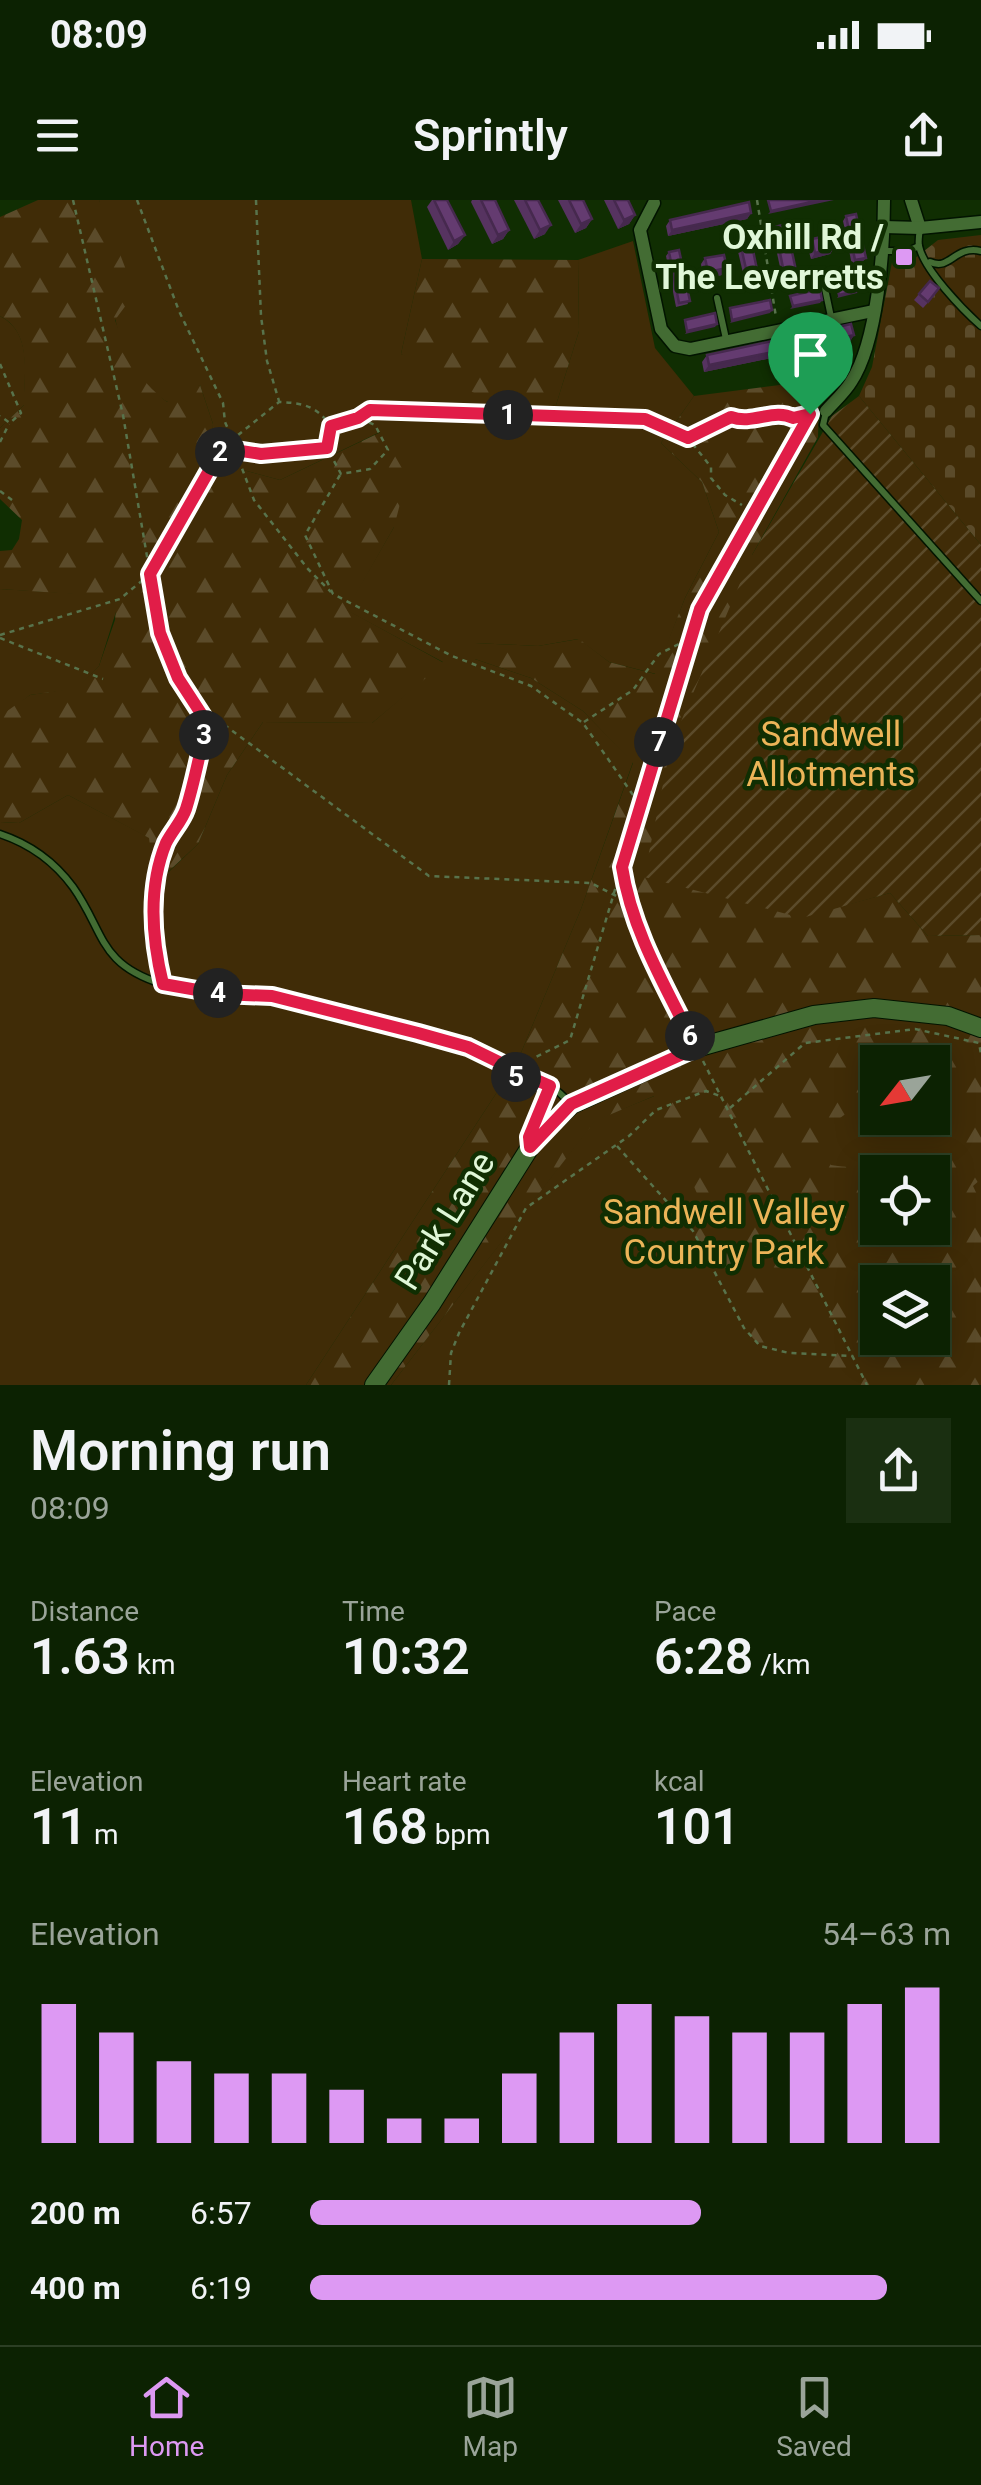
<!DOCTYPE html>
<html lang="en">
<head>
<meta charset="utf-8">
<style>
	:root { --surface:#0c2202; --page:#1a2f11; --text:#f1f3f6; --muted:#9aa499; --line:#2c3f24; --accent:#dd99f3 }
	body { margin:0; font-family:Roboto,sans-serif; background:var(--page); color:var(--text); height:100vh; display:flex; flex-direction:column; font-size:38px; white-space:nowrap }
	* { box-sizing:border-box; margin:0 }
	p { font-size:32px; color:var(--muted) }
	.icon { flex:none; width:55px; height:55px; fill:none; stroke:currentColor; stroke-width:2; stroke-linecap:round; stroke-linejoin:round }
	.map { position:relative; height:1185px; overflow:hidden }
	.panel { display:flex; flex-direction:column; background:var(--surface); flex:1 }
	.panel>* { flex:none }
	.needle { width:65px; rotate:239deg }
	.controls { position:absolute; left:860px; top:845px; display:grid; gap:20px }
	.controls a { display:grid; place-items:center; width:90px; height:90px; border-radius:0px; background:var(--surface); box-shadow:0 5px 25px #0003,0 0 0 2px var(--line); font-size:50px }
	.pin { position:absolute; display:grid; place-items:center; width:85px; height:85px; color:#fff; margin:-102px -42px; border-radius:50% 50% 50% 0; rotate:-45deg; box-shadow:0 0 10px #0007 }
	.pin .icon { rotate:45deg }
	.km { position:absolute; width:50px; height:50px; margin:-25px; border-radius:50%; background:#222; color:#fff; font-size:28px; line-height:50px; text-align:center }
	.round { display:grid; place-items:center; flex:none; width:105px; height:105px; border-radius:0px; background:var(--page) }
	.overview { display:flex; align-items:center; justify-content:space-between; height:170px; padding:0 30px }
	h1 { font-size:55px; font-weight:600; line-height:75px }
	.figures { display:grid; grid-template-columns:repeat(3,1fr); gap:15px; height:170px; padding:10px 30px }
	.figures div { display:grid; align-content:center }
	.figures b { font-size:50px; font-weight:600 }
	.figures small { font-size:28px; font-weight:400 }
	.figures p { font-size:28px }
	.chart { height:280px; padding:20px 30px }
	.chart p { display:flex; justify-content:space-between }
	.chart svg { width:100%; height:180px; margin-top:10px; stroke:var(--accent); stroke-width:6 }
	ul { padding:0 30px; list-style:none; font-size:32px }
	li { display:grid; grid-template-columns:160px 120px 1fr; align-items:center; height:75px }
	li i { height:25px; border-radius:12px; background:var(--accent) }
	.status { display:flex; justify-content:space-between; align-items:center; height:70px; padding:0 50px; background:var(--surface); direction:ltr }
	.status svg { height:28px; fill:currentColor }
	header { display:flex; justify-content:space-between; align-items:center; height:130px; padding:0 30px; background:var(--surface); font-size:45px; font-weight:600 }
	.tabs { display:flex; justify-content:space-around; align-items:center; height:140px; border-top:2px solid var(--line); background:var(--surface); font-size:28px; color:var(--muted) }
	.tabs a { display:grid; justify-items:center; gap:5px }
	.tabs .selected { color:var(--accent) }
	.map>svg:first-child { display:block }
	.green { fill:#402c07; fill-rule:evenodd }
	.forest { fill:url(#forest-firs); fill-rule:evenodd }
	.cemetery { fill:url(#cemetery-stones) }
	.garden { fill:url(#garden-furrows) }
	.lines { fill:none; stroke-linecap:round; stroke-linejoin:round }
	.lane-casing { stroke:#021400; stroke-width:9 }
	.street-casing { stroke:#021400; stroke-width:15 }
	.secondary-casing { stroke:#021400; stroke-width:20 }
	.path { stroke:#58734c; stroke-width:2.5; stroke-dasharray:5 5; stroke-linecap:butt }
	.lane { stroke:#436c33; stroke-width:6 }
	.street { stroke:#436c33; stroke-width:12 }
	.secondary { stroke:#436c33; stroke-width:18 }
	.wall { fill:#563360 }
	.shaded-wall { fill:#46294e }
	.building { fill:#643b70; stroke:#46294e; stroke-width:2.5 }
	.route-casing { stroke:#fff; stroke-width:20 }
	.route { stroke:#e11d48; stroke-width:12 }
	.poi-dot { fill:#dd99f3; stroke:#102e02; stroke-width:4 }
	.labels { text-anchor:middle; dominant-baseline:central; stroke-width:9; stroke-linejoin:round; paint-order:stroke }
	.poi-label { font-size:35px; font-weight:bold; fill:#e0f7d8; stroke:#102e02; text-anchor:end }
	.park-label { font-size:35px; fill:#ecb458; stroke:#102e02 }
	.street-label { font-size:35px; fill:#e0f7d8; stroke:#102e02 }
</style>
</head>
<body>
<div class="status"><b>08:09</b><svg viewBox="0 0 49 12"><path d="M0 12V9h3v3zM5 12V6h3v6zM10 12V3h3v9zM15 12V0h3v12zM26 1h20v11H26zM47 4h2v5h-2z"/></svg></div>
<header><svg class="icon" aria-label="menu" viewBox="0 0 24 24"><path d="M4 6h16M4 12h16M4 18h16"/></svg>Sprintly<svg class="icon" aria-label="share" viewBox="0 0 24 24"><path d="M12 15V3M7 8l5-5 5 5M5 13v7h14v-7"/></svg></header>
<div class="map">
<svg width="981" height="1185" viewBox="0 0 981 1185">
	<defs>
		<pattern id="forest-firs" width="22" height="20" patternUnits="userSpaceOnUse" patternTransform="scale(2.5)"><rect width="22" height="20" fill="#402c07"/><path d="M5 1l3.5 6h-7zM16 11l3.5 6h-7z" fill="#5b4b2a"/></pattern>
		<pattern id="cemetery-stones" width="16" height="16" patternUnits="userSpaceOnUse" patternTransform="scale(2.5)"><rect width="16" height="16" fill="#402c07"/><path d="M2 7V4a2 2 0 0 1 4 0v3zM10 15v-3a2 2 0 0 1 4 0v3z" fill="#5b4b2a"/></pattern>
		<pattern id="garden-furrows" width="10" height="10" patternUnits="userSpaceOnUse" patternTransform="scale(2.5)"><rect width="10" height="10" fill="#402c07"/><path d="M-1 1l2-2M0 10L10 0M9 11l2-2" fill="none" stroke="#5b4b2a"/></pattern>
	</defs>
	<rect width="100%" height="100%" fill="#102e02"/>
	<g class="green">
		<path d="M99,0H411L422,59L401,154L556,205L579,131L578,60L633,41L655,148L694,196L661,243L702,282L719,332L685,398L656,474L609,462L578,439L538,446L475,443V459L531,478L583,511L633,562L581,709L518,860L306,1185H0V622L19,623L68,595L150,638L155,685L198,644L227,575L263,522L372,523L443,462L346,410L394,327L380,232L280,280L232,267L212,250L213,224L200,185L167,202C159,196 149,190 143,182C102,131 114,59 99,0Z"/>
		<path d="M0,116C33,133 24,173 24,205L0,228Z"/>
		<path d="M0,389L117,396L120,399L99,466L76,489L30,495L3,517L0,516Z"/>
		<path d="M981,833V1185H391L595,920L741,861ZM878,862H932V918H878ZM878,972H932V1028H878ZM878,1082H932V1138H878Z"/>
	</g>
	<g class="forest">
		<path d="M38,0H99L135,93L115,120C128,157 136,178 167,202L180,189L200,185L213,224L212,250L232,267L280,280L381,232L407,277L394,327L347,410L444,463L372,523L263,522L227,575L198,644L155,684L149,638L68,595L19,623L0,622V516L30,495L76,488L99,466L115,420L117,397L0,389V351L12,350L19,339L22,320L0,299V228L24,205C23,173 33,133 0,116V17Z"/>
		<path d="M422,59L578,60L579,131L556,205L476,194L401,154Z"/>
		<path d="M842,177L819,201L818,237L752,355L802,717L890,693L928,736L981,735V979L973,986L981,1003V1185H829L807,1154L760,1146L744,1128L693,1031L703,1007L654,896L595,921L391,1185H306L518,860L581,709L633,563L583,511L531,478L475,459V443L538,446L579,439L609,462L655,474L685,398L719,332L702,282L661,243L694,196ZM878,862H932L933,905L966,910L974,927C968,935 962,946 954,952C933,968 857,970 831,965L820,949C833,919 844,908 878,907ZM878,972H932V1028H878ZM878,1082H932V1138H878Z"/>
	</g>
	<path class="cemetery" d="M981,35V345L859,196L872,167L893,57L914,59L938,40Z"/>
	<path class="garden" d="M859,196L981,345V735L928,736L890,693L802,718L644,677L671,545L752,355L832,216Z"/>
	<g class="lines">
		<g class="lane-casing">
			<g id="lane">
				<path d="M920,29C919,35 918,41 919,46C924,70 963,110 981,126"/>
				<path d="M884,51H908L919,46"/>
				<path d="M930,62C951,71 954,45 981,51"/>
				<path d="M823,79L831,117"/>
				<path d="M717,98L726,139"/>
				<path d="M826,212L823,225L981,401"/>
				<path d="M0,634C30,644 54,661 73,687C105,732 98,764 162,784C199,795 238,790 276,797C319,806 481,842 509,867C513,871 515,876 518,880C540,878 556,886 570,904"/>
				<path d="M529,940L551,886"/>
			</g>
		</g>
		<g class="street-casing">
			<g id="street">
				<path d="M911,0L920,28"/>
				<path d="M654,3L640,30L661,129L675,146L690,149L873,111"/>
				<path d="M884,27L920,28L981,22"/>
				<path d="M826,211C834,202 845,192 851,182C878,141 884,48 884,0"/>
			</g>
		</g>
		<g class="secondary-casing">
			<path id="secondary" d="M374,1185L432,1103L534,941L571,905L696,848L814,815L874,808L948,816L981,828"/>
		</g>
		<g class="path">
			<path d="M73,0L123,215L160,433L178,478L204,518L205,531L185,611L167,643L155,684L154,717L160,773"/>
			<path d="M137,0L179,111L223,203L225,222L231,236"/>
			<path d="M256,0L261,116L267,161L279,201"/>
			<path d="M757,0L776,117"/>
			<path d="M0,164L21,213L10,223L0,216"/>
			<path d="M333,225L358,218L370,210L645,219L688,238L711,267V278L725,295L742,305"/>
			<path d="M689,237L731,217C751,224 763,212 783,213C794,214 796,217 808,214"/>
			<path d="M0,242L9,224"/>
			<path d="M223,249L261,254L325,248"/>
			<path d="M235,250L254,300L308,369L331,392"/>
			<path d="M340,275L305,335L333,394L452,456L531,486L583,523L640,605"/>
			<path d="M0,291L16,303"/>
			<path d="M0,435L120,399L150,374L222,248L279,202C304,203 316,206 331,226L327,248L341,274L370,269L388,250L375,225L358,218"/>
			<path d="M0,438L103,479"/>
			<path d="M200,507L429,676L591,683L626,701"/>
			<path d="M584,522L633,490L659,454L689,439"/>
			<path d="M622,668C631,729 664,781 690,836"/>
			<path d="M703,861L867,1185"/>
			<path d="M521,869L532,859L570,840L699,409L810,214L815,213"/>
			<path d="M730,908L805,843L915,829L979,843L981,854"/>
			<path d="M617,946L693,1031L744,1128L760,1146L789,1153L853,1156"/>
			<path d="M449,1185L451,1153L459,1133L526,1008L629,936L656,910L706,891L720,896"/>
		</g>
		<use href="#lane" class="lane"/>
		<use href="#street" class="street"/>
		<use href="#secondary" class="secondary"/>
	</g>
	<g class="wall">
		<path d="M432,0H447L465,35L458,44L448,50L427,7Z"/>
		<path d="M472,0H495L509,30L503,39L492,44L471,2Z"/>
		<path d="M514,0H538L545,34L534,39Z"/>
		<path d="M558,0H583L592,19L586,28L575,33Z"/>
		<path d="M604,0H628L635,15L629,24L618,29Z"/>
		<path d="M751,13L747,19L668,36L666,26L670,20Z"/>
		<path d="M846,16L866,58L862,62L852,65L843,21Z"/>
		<path d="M775,27L794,79L783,81L772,30Z"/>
		<path d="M739,38L759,79L756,84L746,86L736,43Z"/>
		<path d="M812,39L834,48L830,54L811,59L807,45Z"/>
		<path d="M669,52L688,104L676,107L666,56Z"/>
		<path d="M705,58L727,68L722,75L703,79L701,64Z"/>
		<path d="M919,94L935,95L923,108L914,100Z"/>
		<path d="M854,135L849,143L792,157L791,154L704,172L702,162L707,155Z"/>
	</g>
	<g class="shaded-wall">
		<path d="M820,0H834L768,14L771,11Z"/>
		<path d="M751,13L747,19L668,36L672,30Z"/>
		<path d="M635,15L629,24L618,29L624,20Z"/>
		<path d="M592,19L586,28L575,33L581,24Z"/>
		<path d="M551,25L545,34L534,39L540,30Z"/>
		<path d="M509,30L503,39L492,44L498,35Z"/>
		<path d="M465,35L458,44L448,50L454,41Z"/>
		<path d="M834,48L830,54L811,59L815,53Z"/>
		<path d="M866,58L862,62L852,65L855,60Z"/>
		<path d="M727,68L722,75L703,79L708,72Z"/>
		<path d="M759,79L756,84L746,86L749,82Z"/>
		<path d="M859,90L857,93L837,98L839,95Z"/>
		<path d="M822,100L820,103L790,109L793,106Z"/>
		<path d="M772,110L770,113L730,123L732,120Z"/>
		<path d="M717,124L715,127L685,134L687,131Z"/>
		<path d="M854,135L849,143L792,157L797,149Z"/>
		<path d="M797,147L791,154L704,172L709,165Z"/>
	</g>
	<g class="building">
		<path d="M434,0H447L465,35L454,41Z"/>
		<path d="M481,0H495L509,30L498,35Z"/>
		<path d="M525,0H538L551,25L540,30Z"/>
		<path d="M569,0H583L592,19L581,24Z"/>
		<path d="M614,0H628L635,15L624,20Z"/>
		<path d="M768,0H820L771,11Z"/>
		<path d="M749,2L751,13L672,30L670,20Z"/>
		<path d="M856,14L866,58L855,60L846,16Z"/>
		<path d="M786,24L797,75L785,78L775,27Z"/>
		<path d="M831,35L834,48L815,53L812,39Z"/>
		<path d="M750,36L759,79L749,82L739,38Z"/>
		<path d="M679,50L690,101L679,103L669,52Z"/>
		<path d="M724,55L727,68L708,72L705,58Z"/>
		<path d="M856,79L859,90L839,95L836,84Z"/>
		<path d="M930,81L939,88L928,102L919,94Z"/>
		<path d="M820,89L822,100L793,106L790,96Z"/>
		<path d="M770,100L772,110L732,120L730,108Z"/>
		<path d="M715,113L717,124L687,131L685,120Z"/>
		<path d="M851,124L854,135L797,149V147L709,165L707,155Z"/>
	</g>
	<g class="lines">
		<g class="route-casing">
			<path id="route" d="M370,210L645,219L688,238L731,217C753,225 774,208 793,218L810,214L700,409L622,667C632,732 667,789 696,848L571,904L530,947L529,937L550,886L534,879L518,880L509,867L468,847L418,833L272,796L220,794L163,784C152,739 148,687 166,643C172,631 182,621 186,609C194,584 199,557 205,531L204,518L178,478L160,433L150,374L222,248L261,254L327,248L331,226L358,218Z"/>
		</g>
		<use href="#route" class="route"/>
	</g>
	<rect class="poi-dot" x="894" y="47" width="20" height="20" rx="5"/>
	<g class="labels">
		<g class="poi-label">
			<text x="884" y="37">Oxhill Rd /<tspan x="884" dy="40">The Leverretts</tspan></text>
		</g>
		<g class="park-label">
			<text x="831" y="534">Sandwell<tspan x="831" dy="40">Allotments</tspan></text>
			<text x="724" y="1012">Sandwell Valley<tspan x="724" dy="40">Country Park</tspan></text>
		</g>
		<g class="street-label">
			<text transform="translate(445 1021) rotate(-58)">Park Lane</text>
		</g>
	</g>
</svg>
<div class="controls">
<a><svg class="needle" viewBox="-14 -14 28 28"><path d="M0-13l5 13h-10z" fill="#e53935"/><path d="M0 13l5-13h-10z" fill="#9aa499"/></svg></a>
<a><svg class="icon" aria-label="locate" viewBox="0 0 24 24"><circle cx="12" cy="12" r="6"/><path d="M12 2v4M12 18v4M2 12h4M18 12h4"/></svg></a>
<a><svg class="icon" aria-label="layers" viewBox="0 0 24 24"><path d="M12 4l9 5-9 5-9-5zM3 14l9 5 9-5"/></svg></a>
</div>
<div class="pin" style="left:810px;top:214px;background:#1e9e55"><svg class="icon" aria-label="arrive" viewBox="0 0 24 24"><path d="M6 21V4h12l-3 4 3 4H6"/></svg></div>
<b class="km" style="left:508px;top:215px">1</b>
<b class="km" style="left:220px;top:252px">2</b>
<b class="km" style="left:204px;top:535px">3</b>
<b class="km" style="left:218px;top:793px">4</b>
<b class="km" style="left:516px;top:877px">5</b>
<b class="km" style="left:690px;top:836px">6</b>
<b class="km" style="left:659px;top:542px">7</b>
</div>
<section class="panel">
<div class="overview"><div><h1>Morning run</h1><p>08:09</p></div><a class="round"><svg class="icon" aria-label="share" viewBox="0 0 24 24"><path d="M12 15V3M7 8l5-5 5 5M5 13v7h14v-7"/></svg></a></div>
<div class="figures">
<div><p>Distance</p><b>1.63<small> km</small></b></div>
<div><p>Time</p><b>10:32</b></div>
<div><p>Pace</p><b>6:28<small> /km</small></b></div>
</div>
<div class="figures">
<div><p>Elevation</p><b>11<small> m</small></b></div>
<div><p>Heart rate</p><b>168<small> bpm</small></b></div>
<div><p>kcal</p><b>101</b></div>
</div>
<div class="chart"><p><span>Elevation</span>54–63 m</p>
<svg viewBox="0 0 160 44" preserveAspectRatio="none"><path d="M5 44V10M15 44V17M25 44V24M35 44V27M45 44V27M55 44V31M65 44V38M75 44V38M85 44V27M95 44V17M105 44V10M115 44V13M125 44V17M135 44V17M145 44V10M155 44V6"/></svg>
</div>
<ul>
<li><b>200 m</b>6:57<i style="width:61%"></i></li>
<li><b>400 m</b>6:19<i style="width:90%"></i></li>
</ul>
</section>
<nav class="tabs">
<a class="selected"><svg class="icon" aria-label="home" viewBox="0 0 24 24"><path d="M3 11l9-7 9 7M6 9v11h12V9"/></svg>Home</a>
<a><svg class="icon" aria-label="map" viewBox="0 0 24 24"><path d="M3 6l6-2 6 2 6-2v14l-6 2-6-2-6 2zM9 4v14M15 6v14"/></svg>Map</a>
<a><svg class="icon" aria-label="saved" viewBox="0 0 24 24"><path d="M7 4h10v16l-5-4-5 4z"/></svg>Saved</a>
</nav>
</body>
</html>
